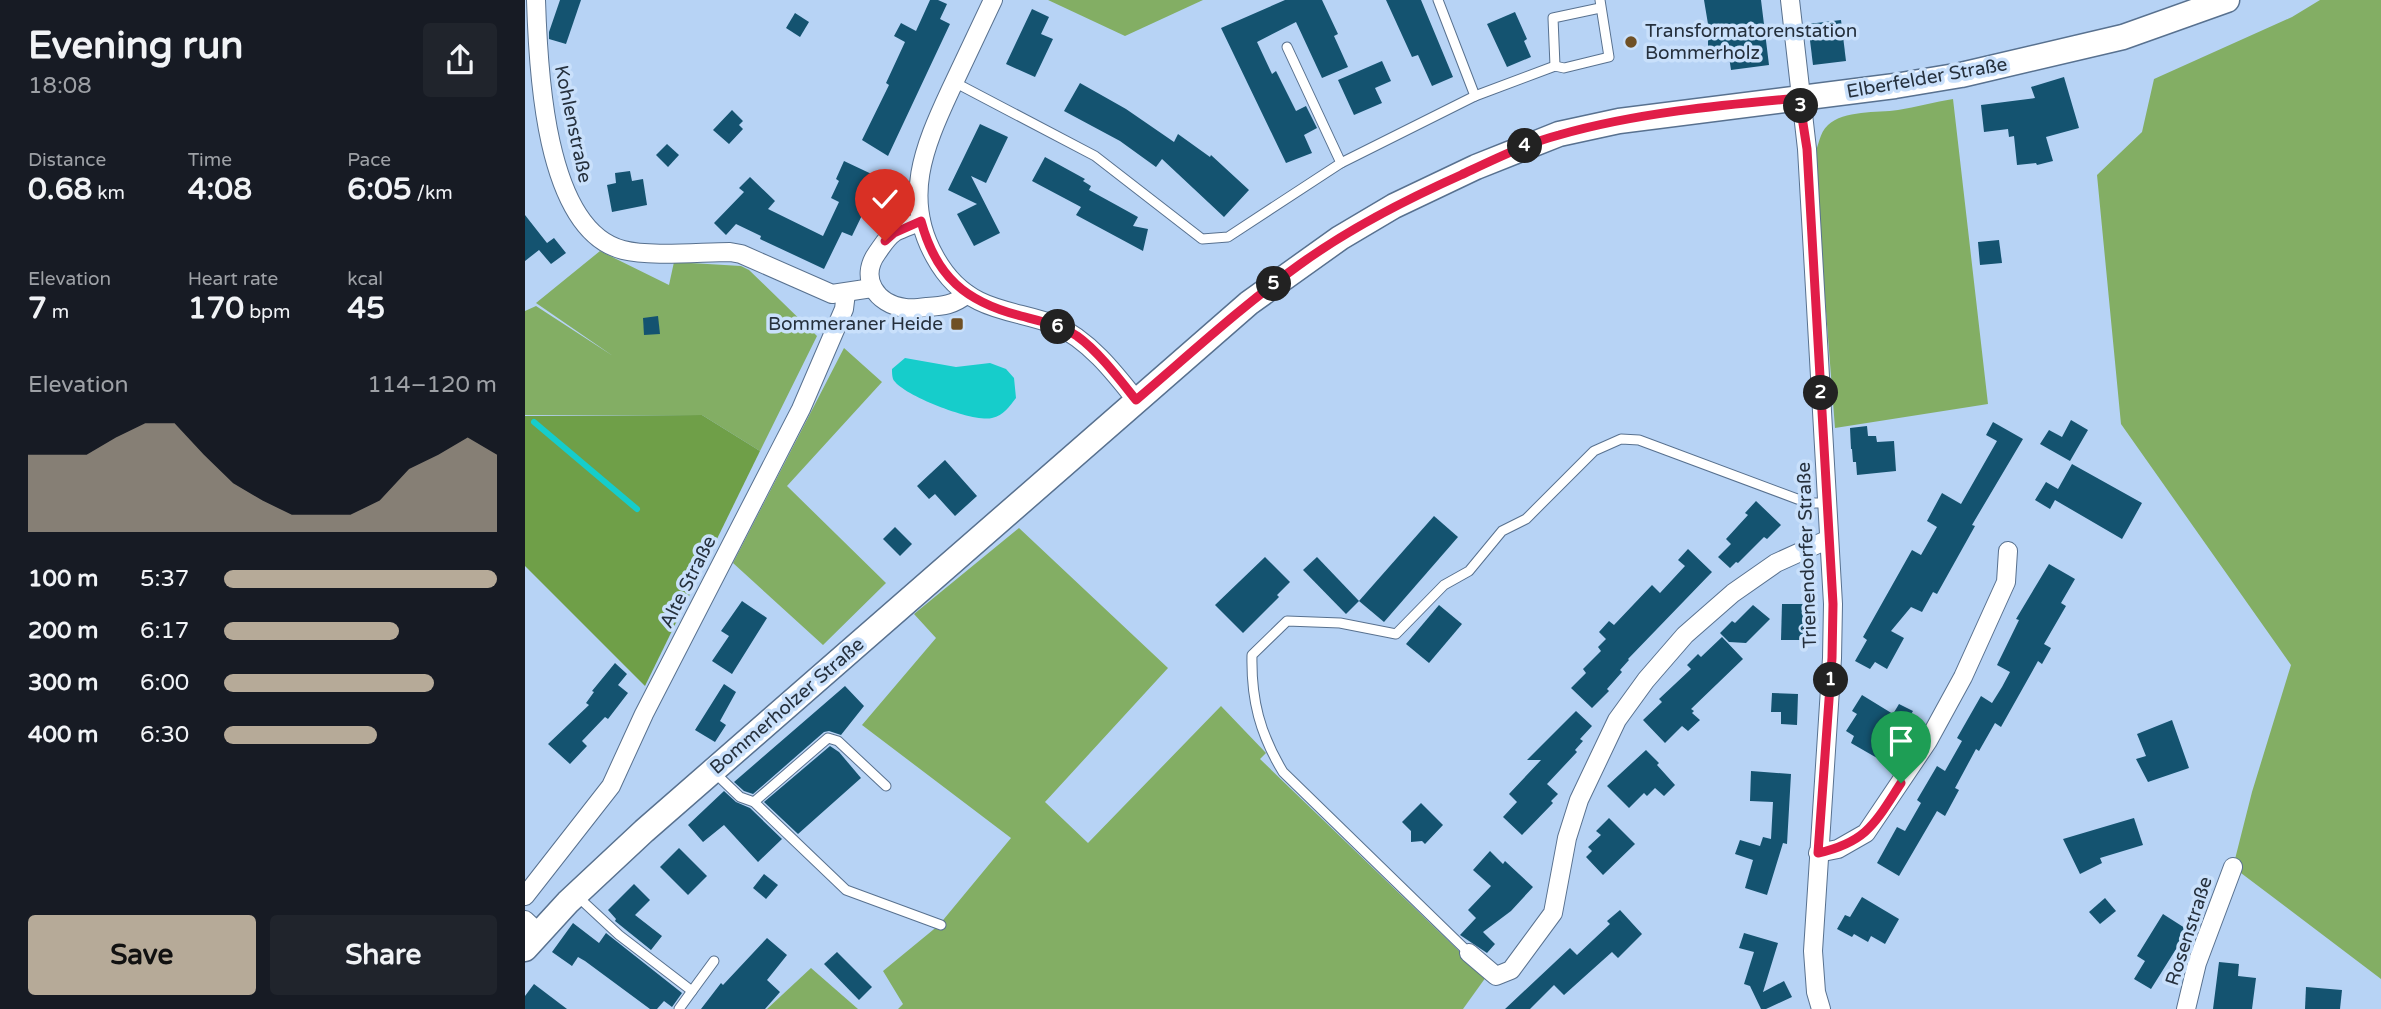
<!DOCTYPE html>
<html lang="en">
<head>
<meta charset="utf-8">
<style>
	:root { --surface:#171b24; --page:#20242c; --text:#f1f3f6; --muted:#9ea1a6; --accent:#b6aa98 }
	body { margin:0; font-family:"Varela Round",sans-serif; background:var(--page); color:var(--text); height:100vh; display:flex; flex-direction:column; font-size:26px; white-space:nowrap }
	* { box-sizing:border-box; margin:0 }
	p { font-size:23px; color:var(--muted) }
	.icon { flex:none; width:38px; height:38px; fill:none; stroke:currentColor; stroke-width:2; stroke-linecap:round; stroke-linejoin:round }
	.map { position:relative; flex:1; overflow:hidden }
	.sheet { display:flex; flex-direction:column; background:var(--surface); width:525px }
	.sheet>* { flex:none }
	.pin { position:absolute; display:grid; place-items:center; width:60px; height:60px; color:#fff; margin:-72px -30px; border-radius:50% 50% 50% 0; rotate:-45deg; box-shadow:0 0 7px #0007 }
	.pin .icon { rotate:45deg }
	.km { position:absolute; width:35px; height:35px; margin:-18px; border-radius:50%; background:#222; color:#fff; font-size:19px; line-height:35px; text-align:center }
	.round { display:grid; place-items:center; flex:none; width:74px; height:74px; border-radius:7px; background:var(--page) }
	.summary { display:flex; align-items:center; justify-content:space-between; height:119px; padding:0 28px }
	h1 { font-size:38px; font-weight:700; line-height:52px }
	.metrics { display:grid; grid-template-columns:repeat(3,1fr); gap:10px; height:119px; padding:7px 28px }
	.metrics div { display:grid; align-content:center }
	.metrics b { font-size:30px; font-weight:700 }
	.metrics small { font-size:19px; font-weight:400 }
	.metrics p { font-size:19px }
	.chart { height:196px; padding:14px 28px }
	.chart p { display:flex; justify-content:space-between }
	.chart svg { width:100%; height:126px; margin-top:7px; fill:var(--accent); opacity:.7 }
	.primary-button { display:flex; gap:14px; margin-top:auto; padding:14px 28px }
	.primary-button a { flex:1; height:80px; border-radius:7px; background:var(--accent); color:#111; font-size:28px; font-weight:700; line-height:80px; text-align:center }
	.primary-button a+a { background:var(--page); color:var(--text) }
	ul { padding:0 28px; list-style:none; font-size:23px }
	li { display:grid; grid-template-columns:112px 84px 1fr; align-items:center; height:52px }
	li i { height:18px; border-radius:9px; background:var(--accent) }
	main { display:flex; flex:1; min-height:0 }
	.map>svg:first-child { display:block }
	.green { fill:#83ae64 }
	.forest { fill:#6f9f48 }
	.water { fill:#16cdcb }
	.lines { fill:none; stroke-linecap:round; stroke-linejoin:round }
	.stream { stroke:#16cdcb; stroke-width:6 }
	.building { fill:#145370 }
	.lane-casing { stroke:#58718f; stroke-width:11 }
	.street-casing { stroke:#58718f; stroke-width:20 }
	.secondary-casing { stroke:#58718f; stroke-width:27 }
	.lane { stroke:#fff; stroke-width:9 }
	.street { stroke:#fff; stroke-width:18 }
	.secondary { stroke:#fff; stroke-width:24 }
	.route-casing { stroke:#fff; stroke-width:14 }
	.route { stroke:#e11d48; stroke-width:9 }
	.poi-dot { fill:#6f5025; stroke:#c9e0fb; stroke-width:2.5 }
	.labels { text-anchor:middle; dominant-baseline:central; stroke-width:7; stroke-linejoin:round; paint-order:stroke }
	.poi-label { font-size:19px; fill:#25303d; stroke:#c9e0fb; text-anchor:start }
	.street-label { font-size:19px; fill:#25303d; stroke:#c9e0fb }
</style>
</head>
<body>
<main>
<section class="sheet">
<div class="summary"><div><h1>Evening run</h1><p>18:08</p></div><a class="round"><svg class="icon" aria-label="share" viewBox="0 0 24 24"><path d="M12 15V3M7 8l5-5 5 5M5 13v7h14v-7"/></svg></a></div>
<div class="metrics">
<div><p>Distance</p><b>0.68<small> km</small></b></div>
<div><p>Time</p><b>4:08</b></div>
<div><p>Pace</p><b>6:05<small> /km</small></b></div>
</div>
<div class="metrics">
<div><p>Elevation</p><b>7<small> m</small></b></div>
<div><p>Heart rate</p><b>170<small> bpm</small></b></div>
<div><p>kcal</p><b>45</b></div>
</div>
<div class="chart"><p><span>Elevation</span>114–120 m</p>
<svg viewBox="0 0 160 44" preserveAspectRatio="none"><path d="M0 44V17L10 17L20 17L30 11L40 6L50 6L60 17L70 27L80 33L90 38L100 38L110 38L120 33L130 22L140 17L150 11L160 17V44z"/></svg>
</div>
<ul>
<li><b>100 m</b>5:37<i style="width:100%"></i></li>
<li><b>200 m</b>6:17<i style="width:64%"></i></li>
<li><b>300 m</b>6:00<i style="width:77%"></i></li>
<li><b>400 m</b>6:30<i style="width:56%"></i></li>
</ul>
<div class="primary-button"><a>Save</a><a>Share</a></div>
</section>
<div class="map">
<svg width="1856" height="1009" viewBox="0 0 1856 1009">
	<rect width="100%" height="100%" fill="#b7d3f5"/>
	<g class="green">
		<path d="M523,0H678L600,36Z"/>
		<path d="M1795,0H1856V979L1708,867L1727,792L1766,665L1596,424L1572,175L1617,132L1629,79L1767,17Z"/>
		<path d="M1428,99L1463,404L1310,428L1289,155C1294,146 1294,133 1303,125C1319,110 1352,113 1373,110C1391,107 1410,102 1428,99Z"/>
		<path d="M75,251L144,285L149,262L216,266L224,270L292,336L235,451L177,415H0V311L11,306L88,356L11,303Z"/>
		<path d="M319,348L357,382L262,486L361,583L298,645L208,563Z"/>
		<path d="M494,528L643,668L520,802L563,843L696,706L741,753L735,759L961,977L938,1009H373L378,1004L358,971L414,925L486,838L337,725L411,638L389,614Z"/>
		<path d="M286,968L333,1009H242Z"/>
	</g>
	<path class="forest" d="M177,415L235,451L120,686L0,566V416Z"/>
	<path class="water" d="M380,358L431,367L465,363L481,369L489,378L491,398C484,407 479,415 467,418C449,423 376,395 368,379C367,376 367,372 367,369Z"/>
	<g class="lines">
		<path class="stream" d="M9,422L112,509"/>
	</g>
	<g class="building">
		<path d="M35,0H56L41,44L24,39V32Z"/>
		<path d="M405,0H413L422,4L415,19L425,24L363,156L337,140L364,85L361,83L380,42L369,36L376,23L391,31Z"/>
		<path d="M760,0H797L813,34L809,36L823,67L797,78L771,22L732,42L747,74L751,71L771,111L781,106L792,128L779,135L787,153L761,163L696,28Z"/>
		<path d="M861,0H896L928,77L907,86L893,55L887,57Z"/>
		<path d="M1179,0H1236L1244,65L1206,70L1203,50L1183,52V24Z"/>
		<path d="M507,9L524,17L516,34L528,39L510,77L481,64Z"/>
		<path d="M990,12L1002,39L999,41L1006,57L982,67L962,24Z"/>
		<path d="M270,13L284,22L275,37L261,28Z"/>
		<path d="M1316,20L1321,61L1288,65L1283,24Z"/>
		<path d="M857,61L866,81L850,88L857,103L829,115L813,80Z"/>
		<path d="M1539,77L1554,128L1521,137L1528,161L1512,165L1511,163L1492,165L1489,136L1484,137L1483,129L1459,132L1456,105L1510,98L1506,87Z"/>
		<path d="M555,83L601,109L649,142L653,134L685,157L686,155L724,190L699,217L637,159L631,167L595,141L539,111Z"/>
		<path d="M207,110L218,121L214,125L218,129L204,144L188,130Z"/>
		<path d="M455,124L483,137L461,183L446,176L475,233L449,246L432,214L452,204L423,190Z"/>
		<path d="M142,144L154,155L143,167L131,155Z"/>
		<path d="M520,157L560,179L558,181L566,186L564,190L613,217L608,226L623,229L618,251L551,215L556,207L507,181Z"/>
		<path d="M319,161L355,178L327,236L317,232L299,269L235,239L236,236L211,224L201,235L189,223L219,192L214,188L225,177L250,201L243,209L298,236L314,202L306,198L314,181L311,179Z"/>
		<path d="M105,171L107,181L118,179L122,205L87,212L82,185L91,183L90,173Z"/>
		<path d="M0,215L22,243L29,238L41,253L26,264L14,250L0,261Z"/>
		<path d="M1474,240L1477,263L1455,265L1453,242Z"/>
		<path d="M133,316L135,334L119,335L118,318Z"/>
		<path d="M1546,420L1563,430L1545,461L1515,444L1524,430L1537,437Z"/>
		<path d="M1468,422L1498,439L1447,525L1450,526L1412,594L1408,592L1397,612L1386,607L1366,631L1379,638L1362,669L1350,662L1345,669L1330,661L1342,640L1338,637L1387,550L1396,555L1412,527L1402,521L1417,493L1436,504L1472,441L1461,435Z"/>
		<path d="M1342,426L1343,436H1351L1352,442L1369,441L1371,471L1332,475L1331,462H1328L1327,449H1326L1325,428Z"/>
		<path d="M420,460L452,496L430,516L410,494L404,499L392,486Z"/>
		<path d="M1547,464L1617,503L1597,539L1530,500L1525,509L1510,500L1521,482L1533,489Z"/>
		<path d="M1231,501L1256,525L1242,539L1239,537L1213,563L1211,562L1205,568L1193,557L1206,544L1201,539L1223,515L1220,513Z"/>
		<path d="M909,516L933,537L859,622L834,601Z"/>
		<path d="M370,527L387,544L375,556L358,539Z"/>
		<path d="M1163,549L1187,572L1103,659L1104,660L1095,670L1097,672L1082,689L1084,691L1067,708L1046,688L1061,673L1058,669L1076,651L1073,647L1081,639L1074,632L1084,621L1089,625L1127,585L1135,593L1160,566L1153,560Z"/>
		<path d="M740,557L765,582L752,595L754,597L718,633L690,605Z"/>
		<path d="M792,557L834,601L821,614L778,570Z"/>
		<path d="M1524,564L1550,579L1536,603L1541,606L1519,644L1526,648L1517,664L1513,661L1476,727L1470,723L1454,751L1451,749L1430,788L1434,790L1420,816L1412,811L1374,876L1352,863L1372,827L1380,831L1396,803L1392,800L1412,766L1420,771L1437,741L1432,738L1456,696L1467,703L1477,687L1485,672L1472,665L1494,620L1491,619Z"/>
		<path d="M217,601L242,618L207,674L187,661L204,636L196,631Z"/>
		<path d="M1257,604H1283V640H1256Z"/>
		<path d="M914,605L937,624L904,663L881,644Z"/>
		<path d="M1228,605L1245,619L1221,643L1204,642L1195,633L1207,621L1210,623Z"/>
		<path d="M1197,637L1218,659L1166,709L1169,711L1167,713L1175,720L1163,731L1157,726L1140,743L1118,720L1137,702L1134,699L1166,669L1162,665L1173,654L1176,657Z"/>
		<path d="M90,663L102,674L93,685L103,693L83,719L80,717L57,741L62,746L45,764L23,744L64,705L61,703L69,692L67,691Z"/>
		<path d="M199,684L211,692L195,721L201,725L190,742L170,730Z"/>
		<path d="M320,686L339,706L316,735L304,731L299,732L228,794L219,791L209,782Z"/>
		<path d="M1247,693L1273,694L1272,725L1256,724V712H1246Z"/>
		<path d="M1337,695L1368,714L1374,704L1388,711L1361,756L1355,752L1352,758L1326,743L1329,736L1321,731L1332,714L1327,711Z"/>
		<path d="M1051,711L1067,726L1055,739L1058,741L1050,750L1052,752L1022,784L1033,794L1026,801L1028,803L997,835L978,817L992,802L984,794L1016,760H1002Z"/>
		<path d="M1647,720L1664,768L1623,782L1611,759L1621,756L1612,734Z"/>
		<path d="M305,746L314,752L336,778L273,834L239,802Z"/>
		<path d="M1121,750L1134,763L1132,765L1150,785L1139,796L1130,788L1122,796L1119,793L1104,808L1082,786Z"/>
		<path d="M1226,771L1266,774L1262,844L1258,843L1242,895L1220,888L1228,860L1210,854L1215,840L1235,846L1238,837L1246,839L1248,802L1225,801Z"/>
		<path d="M199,791L211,802L225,808L257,839L233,862L199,825L178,842L163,825Z"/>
		<path d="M896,803L918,825L900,844L897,841L886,842V831L877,822Z"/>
		<path d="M1084,818L1110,844L1078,875L1061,857L1067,851L1063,847L1076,835L1071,831Z"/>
		<path d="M1609,818L1618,845L1575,858L1577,863L1555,874L1538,839Z"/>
		<path d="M154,848L182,876L163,895L135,867Z"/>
		<path d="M965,851L978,864L980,861L1008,887L986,911L958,932L970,944L962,953L935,935L951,918L943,910L966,886L948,870Z"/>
		<path d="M239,874L253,885L241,899L228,888Z"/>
		<path d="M109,884L125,900L110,915L137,936L126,950L90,921L91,919L83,910Z"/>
		<path d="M1337,897L1374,919L1360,944L1346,936L1343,942L1329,934L1327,937L1312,929L1320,915L1325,917Z"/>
		<path d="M1580,898L1591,911L1575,924L1564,912Z"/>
		<path d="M1095,910L1117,934L1093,958L1087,952L1039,995L1029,985L1005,1009H980L1045,948L1052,955L1085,924L1082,921Z"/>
		<path d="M1638,914L1663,930L1626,989L1609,979L1620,961L1612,956Z"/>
		<path d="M48,923L74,943L81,933L157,993L147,1007L139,1001L132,1009H125L60,961L53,957L47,966L27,952Z"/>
		<path d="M1219,933L1253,943L1238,992L1259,981L1267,997L1241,1009H1236L1225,986L1219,984L1229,952L1214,948Z"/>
		<path d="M242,938L262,955L242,980L255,992L240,1009H176L196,983L198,985Z"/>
		<path d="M312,952L347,987L334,1000L299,964Z"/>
		<path d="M1694,962L1714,964L1713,976L1731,978L1727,1009H1688Z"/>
		<path d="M9,984L42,1009H0V996Z"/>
		<path d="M1781,987L1817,990L1815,1009H1780Z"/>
	</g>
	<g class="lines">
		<g class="lane-casing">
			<g id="lane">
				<path d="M913,0L950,96"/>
				<path d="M762,47L816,163"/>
				<path d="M1030,66L1028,18L1075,8"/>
				<path d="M429,82L570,156L677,239L703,237L816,163L950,96L1030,66L1039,68L1084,57L1075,0"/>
				<path d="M190,773L215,797L229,802L321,890L416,925"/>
				<path d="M229,802L303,738L313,741L361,786"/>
				<path d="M52,896L94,935L167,991L189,961"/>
				<path d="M944,953L758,772C735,734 726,700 727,655L762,621L815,623L871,634L919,585L944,571L977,531L1001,519L1069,451L1096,439L1114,440L1283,503H1302"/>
				<path d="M154,1009L167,991"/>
			</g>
		</g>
		<g class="street-casing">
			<g id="street">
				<path d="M11,0C13,66 19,230 98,250C125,257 176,252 205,252L216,254L307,294L347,288"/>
				<path d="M468,0C454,30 439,61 425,91C399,147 377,199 410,257C421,277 434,291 454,301C478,313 506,315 530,325C563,339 589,372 611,400"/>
				<path d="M1265,0L1282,149L1308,604L1307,658L1288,951L1291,992L1296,1009"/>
				<path d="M396,221C387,225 378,228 370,232C362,237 357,246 352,253C334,278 351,304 380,308C387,309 395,308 402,307C418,306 429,305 442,294"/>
				<path d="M1293,853L1313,849L1341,833L1403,741L1438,677L1481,582L1483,551"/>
				<path d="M0,896L86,786L119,714L276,409L319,309L321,293"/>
				<path d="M0,920L14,933"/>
				<path d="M944,953L971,976L986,970L1028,913L1042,838L1054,800L1092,720L1121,680L1160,635L1208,593L1251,563L1304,539"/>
				<path d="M1661,1009L1672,963L1708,867"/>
			</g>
		</g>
		<g class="secondary-casing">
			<path id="secondary" d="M0,949L43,902L119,831L724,303L815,238L869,206L951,167L1034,134L1094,121L1370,86L1436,75L1598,37L1702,0"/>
		</g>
		<use href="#lane" class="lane"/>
		<use href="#street" class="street"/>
		<use href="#secondary" class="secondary"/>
	</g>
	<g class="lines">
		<g class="route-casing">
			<path id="route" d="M360,241L369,233L396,221C411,277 441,302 496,316C515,321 535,325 552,336C573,351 595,380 611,400C665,354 717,306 774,265C825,228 880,200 936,175C968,160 1000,144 1034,135C1110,113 1196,105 1274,98L1282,149L1308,604L1307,658L1293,853C1342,842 1350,823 1376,783"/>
		</g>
		<use href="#route" class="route"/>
	</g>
	<g class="poi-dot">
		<circle cx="1106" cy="42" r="7"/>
		<rect x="425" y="317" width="14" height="14" rx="3.5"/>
	</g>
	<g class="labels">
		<g class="poi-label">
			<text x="1120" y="31">Transformatorenstation<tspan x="1120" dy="22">Bommerholz</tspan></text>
			<text x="418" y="324" text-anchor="end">Bommeraner Heide</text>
		</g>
		<g class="street-label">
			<text transform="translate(1402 78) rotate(-10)">Elberfelder Straße</text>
			<text transform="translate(48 124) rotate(78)">Kohlenstraße</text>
			<text transform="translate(1282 555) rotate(-92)">Trienendorfer Straße</text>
			<text transform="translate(163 582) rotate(-63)">Alte Straße</text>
			<text transform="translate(262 706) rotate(-41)">Bommerholzer Straße</text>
			<text transform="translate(1664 931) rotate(-72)">Rosenstraße</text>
		</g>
	</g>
</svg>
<div class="pin" style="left:1376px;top:783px;background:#1e9e55"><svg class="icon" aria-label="arrive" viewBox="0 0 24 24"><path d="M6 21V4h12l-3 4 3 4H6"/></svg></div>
<div class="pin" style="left:360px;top:241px;background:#d93025"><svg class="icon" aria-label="check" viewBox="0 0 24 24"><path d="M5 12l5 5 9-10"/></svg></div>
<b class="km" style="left:1306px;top:680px">1</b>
<b class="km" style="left:1296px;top:393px">2</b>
<b class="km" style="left:1276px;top:106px">3</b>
<b class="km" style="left:1000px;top:146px">4</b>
<b class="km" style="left:749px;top:284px">5</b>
<b class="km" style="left:533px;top:327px">6</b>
</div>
</main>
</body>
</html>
